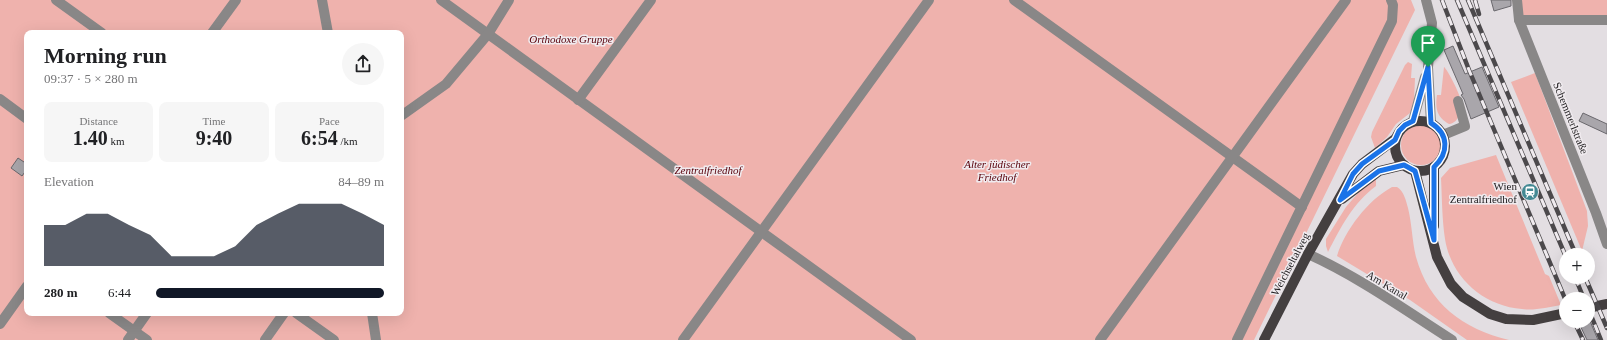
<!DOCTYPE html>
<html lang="en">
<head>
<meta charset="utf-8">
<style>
	:root { --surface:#fff; --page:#f6f6f6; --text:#202124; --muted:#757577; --accent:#111827 }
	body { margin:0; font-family:Georgia,serif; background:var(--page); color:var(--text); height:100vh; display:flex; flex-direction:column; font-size:15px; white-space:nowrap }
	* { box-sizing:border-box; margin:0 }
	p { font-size:13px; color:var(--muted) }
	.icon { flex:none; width:22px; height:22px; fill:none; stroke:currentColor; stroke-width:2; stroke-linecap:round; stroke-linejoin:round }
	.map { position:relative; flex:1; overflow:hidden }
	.details { position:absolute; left:24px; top:30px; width:380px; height:286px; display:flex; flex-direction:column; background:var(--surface); border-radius:8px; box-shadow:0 4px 16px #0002 }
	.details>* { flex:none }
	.buttons { position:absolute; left:1559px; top:248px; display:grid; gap:8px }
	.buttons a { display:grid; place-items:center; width:36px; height:36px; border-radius:50%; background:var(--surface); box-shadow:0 4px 16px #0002; font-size:20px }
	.pin { position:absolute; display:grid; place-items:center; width:34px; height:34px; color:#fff; margin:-41px -17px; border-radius:50% 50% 50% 0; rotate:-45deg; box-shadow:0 0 4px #0007 }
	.pin .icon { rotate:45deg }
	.round { display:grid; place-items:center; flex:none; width:42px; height:42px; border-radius:21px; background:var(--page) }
	.overview { display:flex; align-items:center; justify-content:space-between; height:68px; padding:0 20px }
	h1 { font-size:22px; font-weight:800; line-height:30px }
	.metrics { display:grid; grid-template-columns:repeat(3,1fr); gap:6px; height:68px; padding:4px 20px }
	.metrics div { display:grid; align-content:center; border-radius:8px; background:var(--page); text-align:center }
	.metrics b { font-size:20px; font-weight:800 }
	.metrics small { font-size:11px; font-weight:400 }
	.metrics p { font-size:11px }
	.chart { height:112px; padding:8px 20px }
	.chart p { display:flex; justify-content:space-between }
	.chart svg { width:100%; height:72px; margin-top:4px; fill:var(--accent); opacity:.7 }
	ul { padding:0 20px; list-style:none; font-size:13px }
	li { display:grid; grid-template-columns:64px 48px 1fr; align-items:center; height:30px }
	li i { height:10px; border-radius:5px; background:var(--accent) }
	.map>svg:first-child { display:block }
	.green { fill:#efb2ad; fill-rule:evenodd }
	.building { fill:#a9a6ab; stroke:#6a686d }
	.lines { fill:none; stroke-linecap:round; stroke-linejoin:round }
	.minor { stroke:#898787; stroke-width:10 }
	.major { stroke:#443f40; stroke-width:10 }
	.rail-casing { stroke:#4c494c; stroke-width:4.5 }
	.rail { stroke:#f0ebef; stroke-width:3; stroke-dasharray:9; stroke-linecap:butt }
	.route-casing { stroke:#fff; stroke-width:8 }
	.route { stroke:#1a73e8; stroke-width:5 }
	.labels { text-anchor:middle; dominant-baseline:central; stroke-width:3; stroke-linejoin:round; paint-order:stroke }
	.park-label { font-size:11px; font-style:italic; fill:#59020b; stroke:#f0ebef }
	.street-label { font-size:11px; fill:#1d1b1d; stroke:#f0ebef }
	.poi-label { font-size:11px; fill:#1d1b1d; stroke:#f0ebef; text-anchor:end }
</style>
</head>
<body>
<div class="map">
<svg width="1607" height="340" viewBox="0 0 1607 340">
	<rect width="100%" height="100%" fill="#e3dee2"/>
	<g class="green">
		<path d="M0,0H1411L1415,10L1254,340H0ZM27,33H401V313H27Z"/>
		<path d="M1517,0H1607V20H1519Z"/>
		<path d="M1408,62L1412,64L1411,78H1415L1414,101L1410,113L1396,124L1387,137L1375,148L1371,137L1372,132L1405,65Z"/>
		<path d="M1444,67C1447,69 1459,92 1460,98C1462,108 1460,123 1449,124C1437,117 1435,109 1437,95H1441Z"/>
		<path d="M1535,73L1587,211L1588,226L1582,251L1511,82Z"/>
		<circle cx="1421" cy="145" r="20"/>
		<path d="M1496,155L1545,274L1549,276L1561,305C1548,307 1534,311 1522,309C1483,306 1451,277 1445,239C1442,219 1442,198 1441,178L1450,168Z"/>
		<path d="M1376,179V186C1353,203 1341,227 1328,252L1326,246V239L1346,207L1364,186Z"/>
		<path d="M1392,187H1397C1404,191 1406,201 1408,208C1412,224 1412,241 1416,257C1429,304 1463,329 1509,340H1467L1410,300L1337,256C1345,230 1368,200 1392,187Z"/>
	</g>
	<g class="building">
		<path d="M1491,0H1511V6L1494,11Z"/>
		<path d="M1453,46L1465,74L1482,67L1499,107L1471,119L1464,99L1461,95L1463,94L1444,50Z"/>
		<path d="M1583,113L1607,124V134L1579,121Z"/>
		<path d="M18,158L27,164V169L22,176L11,168Z"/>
		<path d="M1578,321H1590L1598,340H1587Z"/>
	</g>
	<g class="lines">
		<g class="minor">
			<path d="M56,0L102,33"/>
			<path d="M322,0L328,33"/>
			<path d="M441,0L911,340"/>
			<path d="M1014,0L1302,207"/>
			<path d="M1426,0L1432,23L1428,67L1431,123"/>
			<path d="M1517,0L1519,20L1596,213L1607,244"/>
			<path d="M1519,20H1607"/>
			<path d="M212,33L236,0"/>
			<path d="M0,99L27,119"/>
			<path d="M578,100L651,0"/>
			<path d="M401,116L446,84L488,34L509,0"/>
			<path d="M1413,121L1425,77"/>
			<path d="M1443,135L1465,126L1458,101"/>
			<path d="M1308,254C1359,277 1405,310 1452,340"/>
			<path d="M109,313L147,340"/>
			<path d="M296,313L334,340"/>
			<path d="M372,313L376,340"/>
			<path d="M0,324L27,286"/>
			<path d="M128,340L147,313"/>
			<path d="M265,340L284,313"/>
			<path d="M683,340L929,0"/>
			<path d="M1100,340L1346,0"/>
			<path d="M1237,340L1392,21L1393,5L1391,0"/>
		</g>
		<g class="major">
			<circle cx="1420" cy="146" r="25"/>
			<path d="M1415,171L1437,257L1451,284L1463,297L1490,314L1506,319L1533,320L1566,313"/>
			<path d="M1342,199L1379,171L1404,165"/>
			<path d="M1434,226V167"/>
			<path d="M1588,308L1607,304"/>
			<path d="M1264,340L1308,254L1353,174L1362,164L1395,139"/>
		</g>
		<g class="rail-casing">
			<g id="rail">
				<path d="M1442,0L1469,70L1566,301"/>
				<path d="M1457,0L1566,257"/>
				<path d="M1468,0L1576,255"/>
				<path d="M1475,0L1479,14"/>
				<path d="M1575,277L1584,299"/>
				<path d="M1585,277L1607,328"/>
				<path d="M1588,308L1601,340"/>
				<path d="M1574,321L1583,340"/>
			</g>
		</g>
		<use href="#rail" class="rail"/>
	</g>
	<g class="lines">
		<g class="route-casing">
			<path id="route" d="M1428,67L1431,123C1449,134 1449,153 1434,167V240L1415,171L1404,165L1379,171L1340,200L1353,174L1362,164L1395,140L1399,131L1405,125L1413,121Z"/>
		</g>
		<use href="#route" class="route"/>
	</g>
	<defs>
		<g id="station-disc" transform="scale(0.9)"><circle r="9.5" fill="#438993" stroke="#f0ebef"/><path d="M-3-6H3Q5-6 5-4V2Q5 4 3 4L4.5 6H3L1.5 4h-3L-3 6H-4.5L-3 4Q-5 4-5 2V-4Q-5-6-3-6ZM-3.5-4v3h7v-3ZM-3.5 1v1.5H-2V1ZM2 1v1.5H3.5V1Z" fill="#fff"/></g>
	</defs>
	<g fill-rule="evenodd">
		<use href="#station-disc" x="1530" y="192"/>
	</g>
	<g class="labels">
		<g class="park-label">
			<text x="571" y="39">Orthodoxe Gruppe</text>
			<text x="997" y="164">Alter jüdischer<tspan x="997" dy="13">Friedhof</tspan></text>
			<text x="708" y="170">Zentralfriedhof</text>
		</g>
		<g class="street-label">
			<text transform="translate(1571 118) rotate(68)">Schemmerlstraße</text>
			<text transform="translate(1290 264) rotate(-62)">Weichseltalweg</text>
			<text transform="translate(1387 285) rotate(31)">Am Kanal</text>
		</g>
		<g class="poi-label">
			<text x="1517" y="186">Wien<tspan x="1517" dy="13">Zentralfriedhof</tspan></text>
		</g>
	</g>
</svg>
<div class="buttons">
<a>+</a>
<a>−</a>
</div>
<div class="pin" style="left:1428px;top:67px;background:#1e9e55"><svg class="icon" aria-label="arrive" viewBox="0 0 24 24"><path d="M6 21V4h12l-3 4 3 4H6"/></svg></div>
<section class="details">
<div class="overview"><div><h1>Morning run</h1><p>09:37 · 5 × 280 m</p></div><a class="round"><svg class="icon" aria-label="share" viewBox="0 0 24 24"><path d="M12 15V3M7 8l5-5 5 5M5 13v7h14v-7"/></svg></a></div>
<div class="metrics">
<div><p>Distance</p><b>1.40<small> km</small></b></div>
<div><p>Time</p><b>9:40</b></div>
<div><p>Pace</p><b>6:54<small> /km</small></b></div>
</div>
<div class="chart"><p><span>Elevation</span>84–89 m</p>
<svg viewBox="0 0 160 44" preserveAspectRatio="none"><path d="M0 44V19L10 19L20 12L30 12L40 19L50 25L60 38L70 38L80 38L90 32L100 19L110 12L120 6L130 6L140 6L150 12L160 19V44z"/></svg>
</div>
<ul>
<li><b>280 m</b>6:44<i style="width:100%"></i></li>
</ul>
</section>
</div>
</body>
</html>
